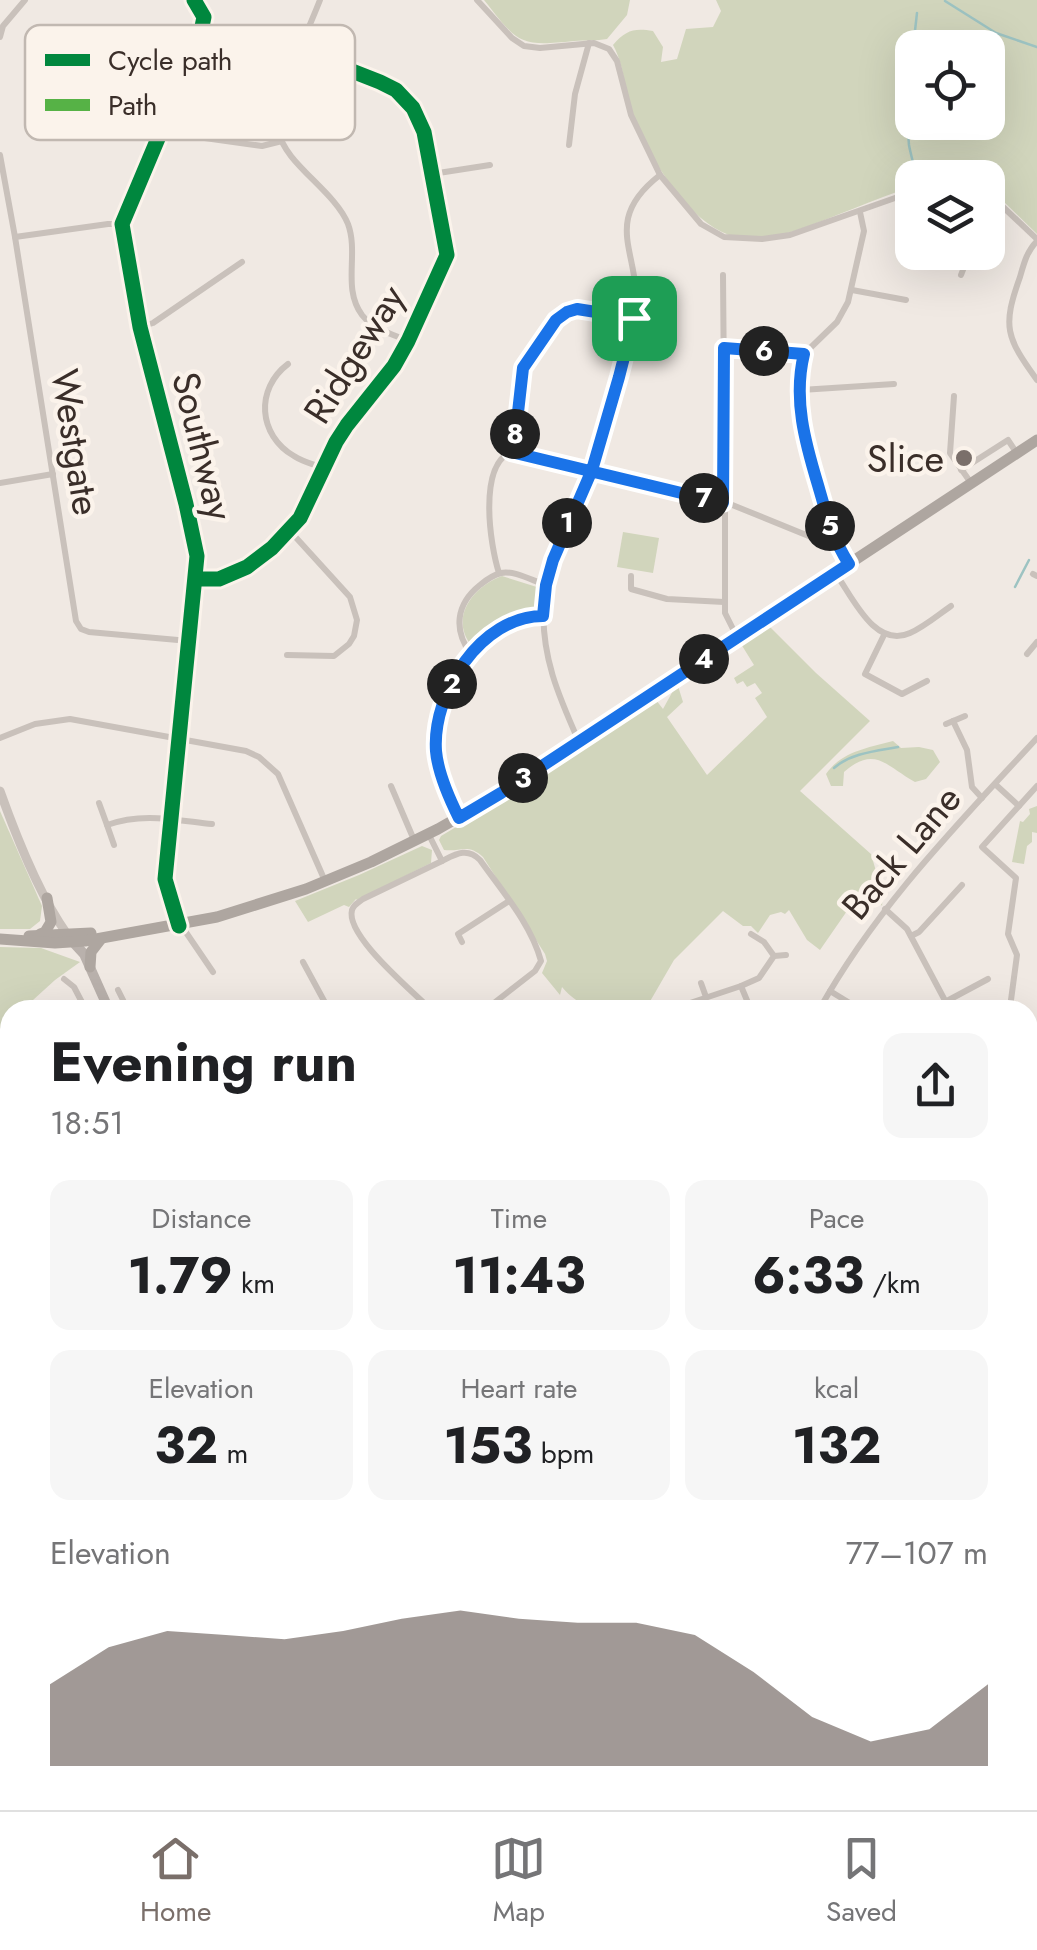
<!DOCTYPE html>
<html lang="en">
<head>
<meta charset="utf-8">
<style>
	:root { --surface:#fff; --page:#f6f6f6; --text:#202124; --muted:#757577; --line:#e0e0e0; --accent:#7a6f6a }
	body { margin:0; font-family:Jost,sans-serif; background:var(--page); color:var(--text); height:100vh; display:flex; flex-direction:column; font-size:38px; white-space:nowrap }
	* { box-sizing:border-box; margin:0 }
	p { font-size:32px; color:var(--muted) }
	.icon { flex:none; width:55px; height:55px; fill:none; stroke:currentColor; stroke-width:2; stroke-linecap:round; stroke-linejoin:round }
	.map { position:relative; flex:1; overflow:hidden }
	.side { position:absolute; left:0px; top:1000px; width:1038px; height:810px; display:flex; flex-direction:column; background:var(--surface); border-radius:30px 30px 0 0; box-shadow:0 10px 40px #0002 }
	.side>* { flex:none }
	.tools { position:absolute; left:895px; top:30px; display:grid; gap:20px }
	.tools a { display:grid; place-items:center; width:110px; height:110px; border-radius:20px; background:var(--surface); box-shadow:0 10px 40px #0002; font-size:50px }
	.pin { position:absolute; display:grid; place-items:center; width:85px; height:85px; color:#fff; margin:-42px; border-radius:20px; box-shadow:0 5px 15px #0006 }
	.km { position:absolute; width:50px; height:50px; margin:-25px; border-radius:50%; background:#222; color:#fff; font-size:28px; line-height:50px; text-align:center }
	.round { display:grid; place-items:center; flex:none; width:105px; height:105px; border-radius:20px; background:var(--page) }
	.head { display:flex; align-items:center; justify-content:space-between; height:170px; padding:0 50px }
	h1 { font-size:55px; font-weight:700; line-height:75px }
	.figures { display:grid; grid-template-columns:repeat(3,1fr); gap:15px; height:170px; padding:10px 50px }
	.figures div { display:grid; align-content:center; border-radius:20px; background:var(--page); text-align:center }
	.figures b { font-size:50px; font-weight:700 }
	.figures small { font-size:28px; font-weight:400 }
	.figures p { font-size:28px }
	.chart { height:280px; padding:20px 50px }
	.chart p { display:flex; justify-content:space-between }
	.chart svg { width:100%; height:180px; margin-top:10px; fill:var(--accent); opacity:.7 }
	.tabs { display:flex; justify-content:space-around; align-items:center; height:140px; border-top:2px solid var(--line); background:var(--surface); font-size:28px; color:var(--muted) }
	.tabs a { display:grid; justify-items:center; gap:5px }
	.tabs .selected { color:var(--accent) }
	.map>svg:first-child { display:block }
	.green { fill:#d1d5bc; fill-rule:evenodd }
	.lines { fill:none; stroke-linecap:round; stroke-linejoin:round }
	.stream { stroke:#9dc3c2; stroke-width:2.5 }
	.minor { stroke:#c9c1bb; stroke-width:6 }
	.tertiary { stroke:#c9c1bb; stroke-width:9 }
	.secondary { stroke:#b9b1ac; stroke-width:10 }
	.primary { stroke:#aea6a0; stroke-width:11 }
	.rail-casing { stroke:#b0aaa6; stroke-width:6 }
	.rail { stroke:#fbf3eb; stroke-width:2.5; stroke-dasharray:8; stroke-linecap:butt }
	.quiet { stroke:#56b246; stroke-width:12; stroke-dasharray:25 12; stroke-linecap:butt }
	.cycleway-casing { stroke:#fbf3eb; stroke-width:21 }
	.cycleway { stroke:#00873e; stroke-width:15 }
	.route-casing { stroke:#fff; stroke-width:20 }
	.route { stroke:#1a73e8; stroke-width:12 }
	.poi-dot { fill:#7a6f6a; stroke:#fbf3eb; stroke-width:4 }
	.labels { text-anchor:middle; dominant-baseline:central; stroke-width:9; stroke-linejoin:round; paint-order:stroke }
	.street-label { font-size:38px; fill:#3a2e29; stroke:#fbf3eb }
	.poi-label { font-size:38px; fill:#3a2e29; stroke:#fbf3eb; text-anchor:end }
	.key { fill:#fbf3eb; stroke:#c1b8b1; stroke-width:2.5 }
	.key-label { font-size:28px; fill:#3a2e29 }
</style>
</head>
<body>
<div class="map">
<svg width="1037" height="1810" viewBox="0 0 1037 1810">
	<rect width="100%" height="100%" fill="#f0e9e3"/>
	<g class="green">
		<path d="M484,0H630L627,15L607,39C597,41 585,40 574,41C519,47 518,43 484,0Z"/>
		<path d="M716,0H1037V234L1001,199L988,192V178H912V187C873,199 836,217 797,230C781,236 745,240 729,235C689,221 653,162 636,126C624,101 627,70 613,45C626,30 634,28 653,31L663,47L661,62L677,59L686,29L713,27L721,11ZM912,48H988V122H912Z"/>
		<path d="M623,532L659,538L653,573L617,567Z"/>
		<path d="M502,576L540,588L542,591V603L536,611L512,618L476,644L471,645C449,617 474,586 502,576Z"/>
		<path d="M769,626L816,673L870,721L800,791L871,854L883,895L882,906L873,893L847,911L820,950L807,940L789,910L785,914L781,912L770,915L758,933L751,926H743L723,911L674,960L645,1010C609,1010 587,1016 562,987L560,995L542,973L547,961L545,954L483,857C468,843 461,852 444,850L439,840L441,836L568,760L656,700L663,709L674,689L678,686L683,702L667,717L707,775L767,717L755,698L762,693L755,683L747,687L743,681L737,684L734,678L754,665L741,644Z"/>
		<path d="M893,741L901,748L919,747L933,750L940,762L926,779L915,782C886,766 875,745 844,772L843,786H831L826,774C842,751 868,748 893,741Z"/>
		<path d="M1037,806V833L1032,832V842L1027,846L1024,864L1012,862L1020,821L1023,822L1030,814L1029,809Z"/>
		<path d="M0,811L42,906L40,921L30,929H0Z"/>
		<path d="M422,846L432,850L431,863L357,900L356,899L349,907L344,905L308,922L295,901L359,875Z"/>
		<path d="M0,947L41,948L80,962L55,980L22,1010H10V1020L0,1029Z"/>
		<path d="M10,1335V1800H285L284,1810H0V1339Z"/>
		<path d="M1028,1701L1037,1720V1810H942L943,1800H1028Z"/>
	</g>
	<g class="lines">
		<g class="stream">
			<path d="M945,1L996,33L1037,47"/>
			<path d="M913,48L917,13"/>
			<path d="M912,56C909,86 906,116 909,145C911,157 915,165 915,178"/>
			<path d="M1015,587L1029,560"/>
			<path d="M834,768C851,753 876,751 898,747"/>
		</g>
		<g class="minor">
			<path d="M320,0C308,31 275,101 279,132C284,163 335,191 348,224C359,254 342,288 362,315C373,329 392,334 408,341"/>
			<path d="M477,0L512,38L524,46L540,48L594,43L609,49L617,61L631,115L660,175L701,224L724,237L762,239L790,235L912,192"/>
			<path d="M0,37L3,26L25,0"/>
			<path d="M102,89L173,104"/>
			<path d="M162,129L176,134L262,146L282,141"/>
			<path d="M569,145L575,94L589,43"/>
			<path d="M0,155L15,237L76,621L81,629L89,632L189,641"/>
			<path d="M432,174L490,165"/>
			<path d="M988,196L1002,206L1037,239"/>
			<path d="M15,237L108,224H122"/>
			<path d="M1037,241C1027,251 1024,263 1020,277C1002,327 1006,337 1037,380"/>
			<path d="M723,275L725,502"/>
			<path d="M961,275L970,252"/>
			<path d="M852,290L906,300"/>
			<path d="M140,327L153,323L242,262"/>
			<path d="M723,348L804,354"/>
			<path d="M288,364C255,389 258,435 294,456C303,462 313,464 323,468"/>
			<path d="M801,390L894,384"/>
			<path d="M954,396L950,453L971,483"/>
			<path d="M511,452L725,502L816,539L833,536"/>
			<path d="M961,470L1008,440L1016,452"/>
			<path d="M0,483L53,474"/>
			<path d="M725,504V613L737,637"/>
			<path d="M848,563L833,536L802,430L801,390L804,354L837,322L848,302L864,231L860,212"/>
			<path d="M499,573C490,545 478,466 511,452L516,430L523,367L557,320L567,312L577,309L634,318"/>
			<path d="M836,574C853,598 875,649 910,633C924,627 938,615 951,606"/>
			<path d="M1033,574L1037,576"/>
			<path d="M631,576V589L667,599L724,602"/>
			<path d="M196,579H219L247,567L272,548L300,518L336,442L347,425L394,366L408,341L447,255L424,132L413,108L396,90L380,82L301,51"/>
			<path d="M884,635L865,674L902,694L927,681"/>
			<path d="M471,654C453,630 456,604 480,585C486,580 493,575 501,573C514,570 533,581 546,585"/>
			<path d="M1027,654L1037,642"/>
			<path d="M287,655L334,656L349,644L354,636L357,620L350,597L290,531"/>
			<path d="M953,721L967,750L972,787L982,798"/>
			<path d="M946,724L965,716"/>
			<path d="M0,738L35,724L70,719L246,751L259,757L278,774L325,881"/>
			<path d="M579,742C559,697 540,654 544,603C548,557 572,517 589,475C595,461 598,446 602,431C614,393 627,354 634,314C645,256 597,224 660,175"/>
			<path d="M995,784L1019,806"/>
			<path d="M391,786L414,840"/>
			<path d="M99,803L107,825C142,812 175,820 212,824"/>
			<path d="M458,816C448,796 438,771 436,749C433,692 481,615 543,616"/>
			<path d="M107,825L114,845"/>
			<path d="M429,835L442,861L363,899C358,903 354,904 352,910C345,936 414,992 431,1010"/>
			<path d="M442,861C456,854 467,847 480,860C502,891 531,924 541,961L535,971L485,1010"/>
			<path d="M885,909L907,929L950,1010"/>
			<path d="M179,925L165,879L197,556L186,504L140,327L122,224L199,41L204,17L194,0"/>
			<path d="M181,925L213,972"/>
			<path d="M911,936L919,932L962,885"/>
			<path d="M462,942L458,934L509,901"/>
			<path d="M774,956L786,955"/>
			<path d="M303,962L329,1010"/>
			<path d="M64,979L74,987L86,1010"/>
			<path d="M701,983L706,997"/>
			<path d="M741,986L759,978L774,956L764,942L751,934"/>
			<path d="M118,990L128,1010"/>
			<path d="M830,991L861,1010"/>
			<path d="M1011,1000L1017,955L1008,934L1016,878L982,847L1037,786"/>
			<path d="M945,1002L988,979"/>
			<path d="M687,1004L741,986L751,1010"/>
			<path d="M819,1010C876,907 958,824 1037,738"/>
			<path d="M0,1122L10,1147"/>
			<path d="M0,1276L10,1273"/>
			<path d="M1028,1535L1037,1542"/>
			<path d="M1034,1651L1037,1647"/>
			<path d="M563,1800L568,1810"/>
			<path d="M683,1800L685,1810"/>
			<path d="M697,1800L706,1802L715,1810"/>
			<path d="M290,1810V1800"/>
		</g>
		<g class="tertiary">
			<path d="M0,791C16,836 39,895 67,934"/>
			<path d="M1028,1359L1037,1357"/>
		</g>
		<path class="secondary" d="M73,942L84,954L109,1010"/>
		<g class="primary">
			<path d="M40,934L45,932L51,922L47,898"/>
			<path d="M29,936L91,933"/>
			<path d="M0,939L55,943L85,941L217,917L306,889L371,862L438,829L501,793L1037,440"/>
			<path d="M90,967L91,952L101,939"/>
			<path d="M1028,1114L1037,1051"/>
			<path d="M839,1803L848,1807L859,1805"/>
		</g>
		<g class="rail-casing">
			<path id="rail" d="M1028,1503L1037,1479"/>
		</g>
		<use href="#rail" class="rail"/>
		<path class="quiet" d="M289,1810L290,1809"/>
		<g class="cycleway-casing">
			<g id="cycleway">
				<path d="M196,579H219L247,567L272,548L300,518L336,442L347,425L394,366L408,341L447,255L424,132L413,108L396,90L380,82L301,51"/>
				<path d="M179,926L165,879L197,556L186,504L140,327L122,224L199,41L204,17L194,0"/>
			</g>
		</g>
		<use href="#cycleway" class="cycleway"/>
	</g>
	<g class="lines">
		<g class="route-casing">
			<path id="route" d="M634,318L619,377L592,470L553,560L546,585L543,616C481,616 432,693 436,751C438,773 449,798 459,818L501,793L849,564C833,540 826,513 818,485C805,442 793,399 804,354L724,348L723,503L511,452L516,430L523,368L556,320L567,312L577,309L634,318"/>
		</g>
		<use href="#route" class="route"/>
	</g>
	<circle class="poi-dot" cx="964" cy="458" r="10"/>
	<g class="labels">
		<g class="street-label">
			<text transform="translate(354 354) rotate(-58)">Ridgeway</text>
			<text transform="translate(76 442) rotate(81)">Westgate</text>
			<text transform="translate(203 446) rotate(76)">Southway</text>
			<text transform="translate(901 852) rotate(-50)">Back Lane</text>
		</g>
		<g class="poi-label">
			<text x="944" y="458">Slice</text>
		</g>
	</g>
	<rect x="25" y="25" width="330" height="115" rx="15" class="key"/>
	<rect x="45" y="54" width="45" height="12" fill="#00873e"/>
	<rect x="45" y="99" width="45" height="12" fill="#56b246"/>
	<g class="key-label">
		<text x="108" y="70">Cycle path</text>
		<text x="108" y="115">Path</text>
	</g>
</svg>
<div class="tools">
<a><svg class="icon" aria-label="locate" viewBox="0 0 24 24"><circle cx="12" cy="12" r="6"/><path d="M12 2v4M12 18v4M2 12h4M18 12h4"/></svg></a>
<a><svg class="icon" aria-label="layers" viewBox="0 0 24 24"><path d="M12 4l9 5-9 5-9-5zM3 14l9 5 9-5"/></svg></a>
</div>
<div class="pin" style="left:634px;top:318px;background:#1e9e55"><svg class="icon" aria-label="arrive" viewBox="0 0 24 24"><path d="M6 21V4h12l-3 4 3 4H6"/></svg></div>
<b class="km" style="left:567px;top:523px">1</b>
<b class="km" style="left:452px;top:684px">2</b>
<b class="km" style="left:523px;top:778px">3</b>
<b class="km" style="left:704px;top:659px">4</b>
<b class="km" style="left:830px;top:526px">5</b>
<b class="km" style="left:764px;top:351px">6</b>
<b class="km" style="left:704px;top:498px">7</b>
<b class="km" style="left:515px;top:434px">8</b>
<section class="side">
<div class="head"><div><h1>Evening run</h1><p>18:51</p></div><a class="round"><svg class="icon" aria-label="share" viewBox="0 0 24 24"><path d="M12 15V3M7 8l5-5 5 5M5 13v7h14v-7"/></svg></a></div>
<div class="figures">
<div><p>Distance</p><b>1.79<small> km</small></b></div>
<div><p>Time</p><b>11:43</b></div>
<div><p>Pace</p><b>6:33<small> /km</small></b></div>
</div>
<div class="figures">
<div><p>Elevation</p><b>32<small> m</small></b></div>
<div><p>Heart rate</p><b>153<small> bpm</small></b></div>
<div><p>kcal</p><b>132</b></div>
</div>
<div class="chart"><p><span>Elevation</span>77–107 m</p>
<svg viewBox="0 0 160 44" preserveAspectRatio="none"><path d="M0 44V24L10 15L20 11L30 12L40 13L50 11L60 8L70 6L80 8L90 9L100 9L110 12L120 21L130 32L140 38L150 35L160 24V44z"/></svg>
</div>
</section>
</div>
<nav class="tabs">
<a class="selected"><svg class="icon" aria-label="home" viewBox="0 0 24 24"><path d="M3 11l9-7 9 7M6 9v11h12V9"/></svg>Home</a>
<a><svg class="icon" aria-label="map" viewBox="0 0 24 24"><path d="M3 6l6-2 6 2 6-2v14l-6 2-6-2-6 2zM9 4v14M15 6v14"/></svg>Map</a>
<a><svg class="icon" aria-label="saved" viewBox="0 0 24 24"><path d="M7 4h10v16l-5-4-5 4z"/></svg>Saved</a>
</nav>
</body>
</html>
